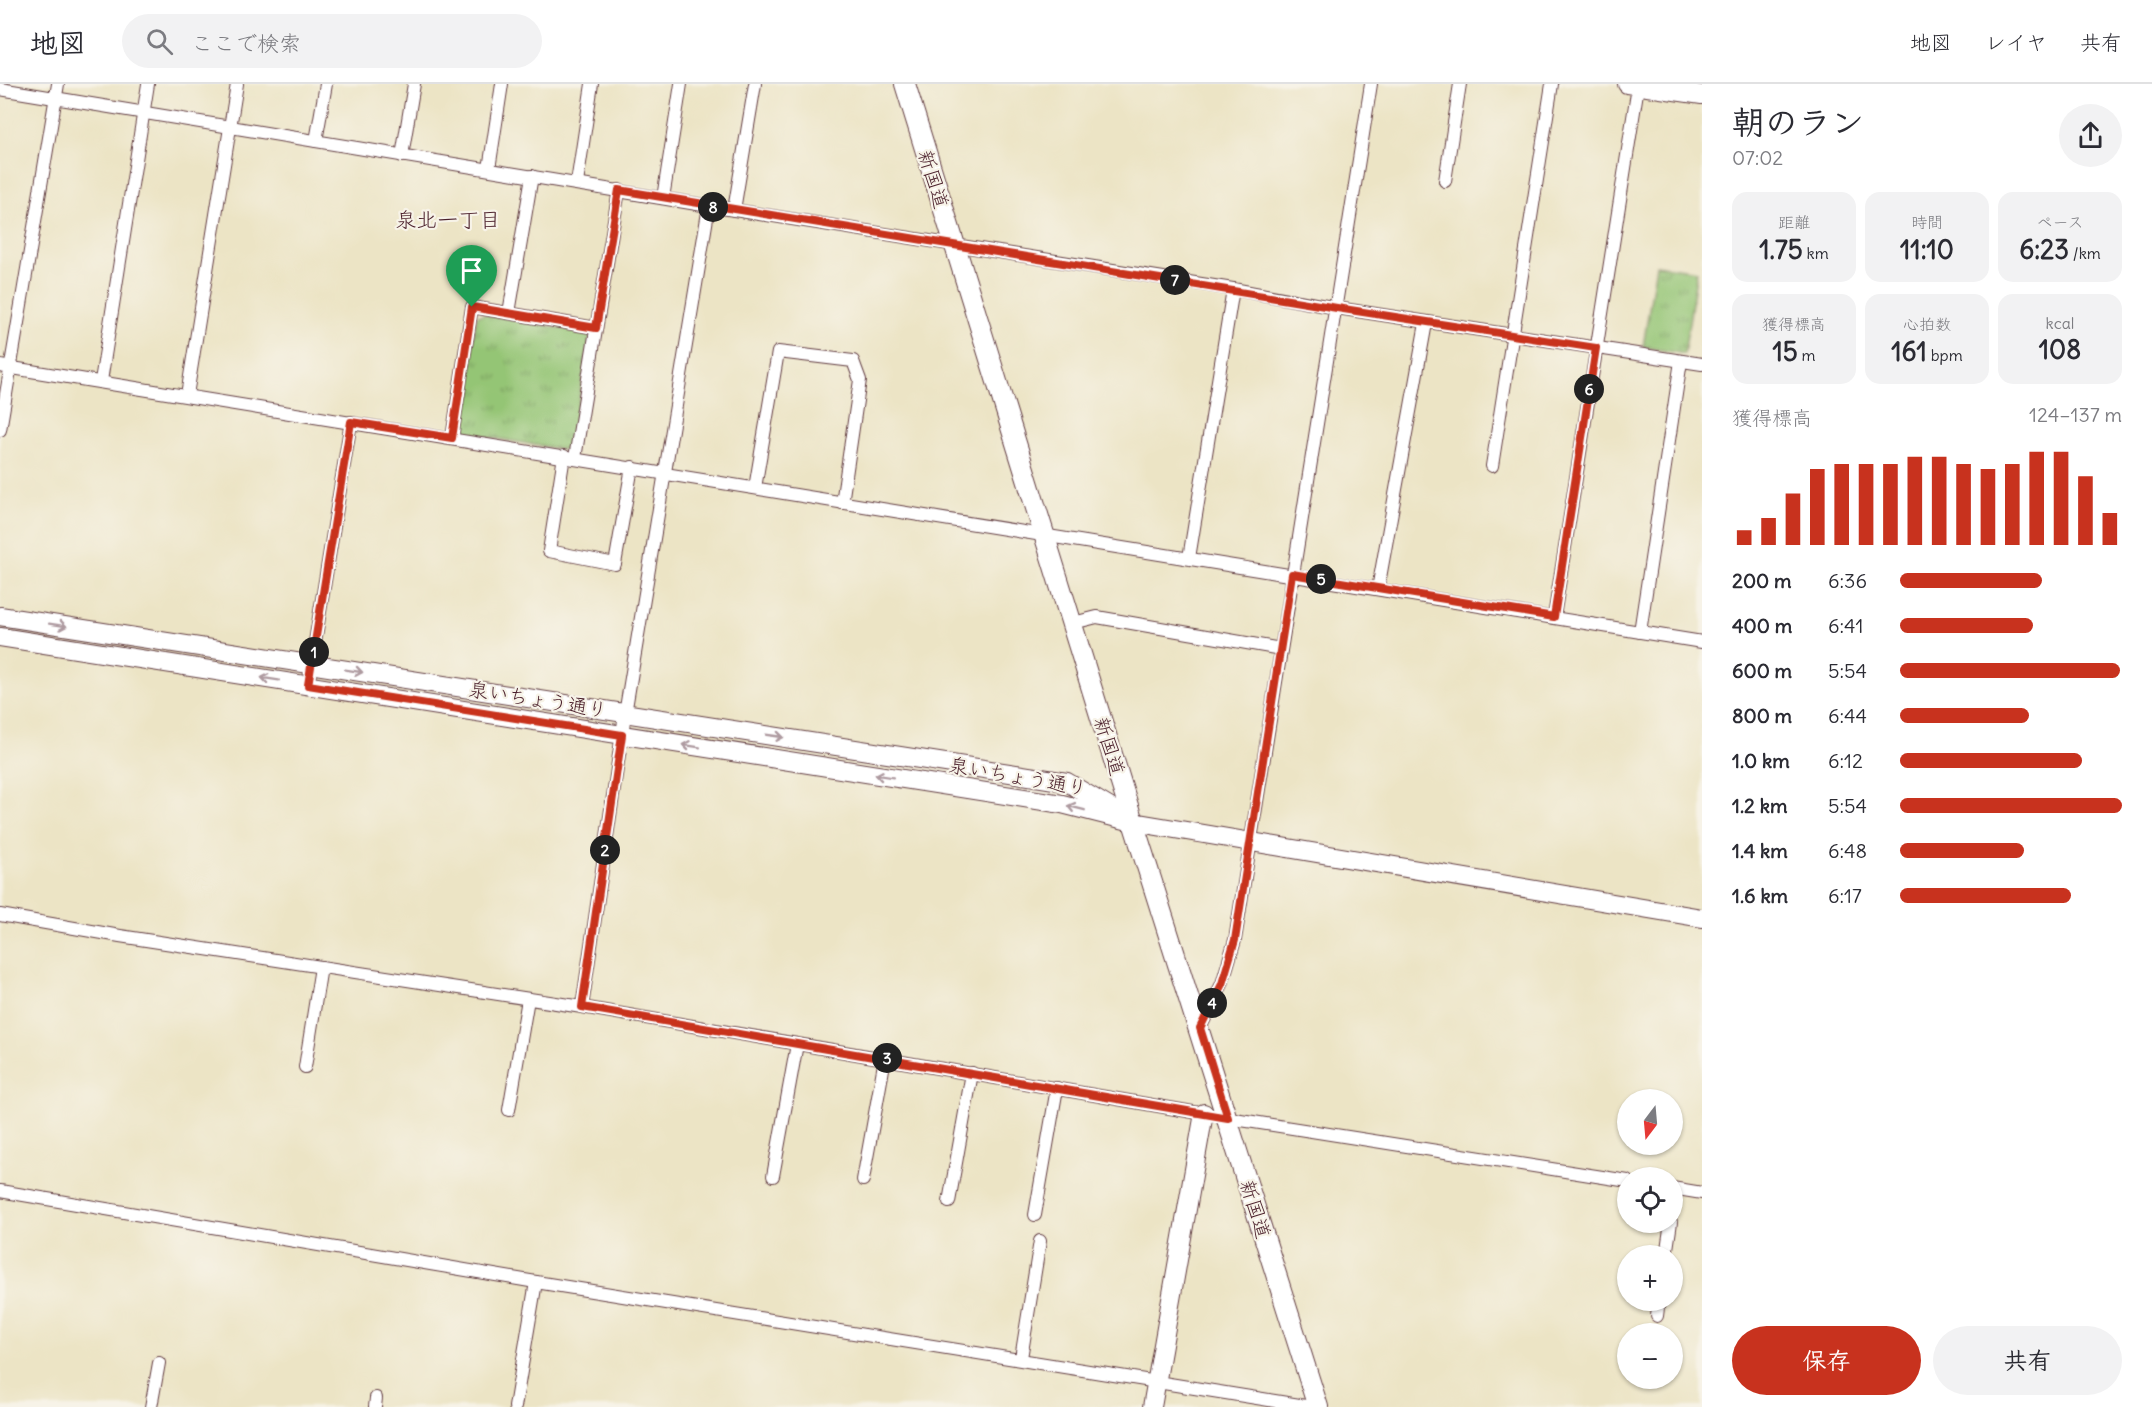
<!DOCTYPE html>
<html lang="ja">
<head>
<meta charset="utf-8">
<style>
	:root { --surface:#fff; --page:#f2f2f3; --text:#2b2b33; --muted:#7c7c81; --line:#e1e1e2; --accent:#c8321e }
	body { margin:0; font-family:Delius,"Klee One",sans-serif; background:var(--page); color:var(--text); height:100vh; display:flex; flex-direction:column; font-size:22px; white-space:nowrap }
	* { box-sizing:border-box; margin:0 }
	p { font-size:20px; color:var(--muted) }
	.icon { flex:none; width:33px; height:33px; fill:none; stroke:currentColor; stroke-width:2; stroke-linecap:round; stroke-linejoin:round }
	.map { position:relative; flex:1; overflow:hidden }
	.side { display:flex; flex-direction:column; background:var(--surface); width:450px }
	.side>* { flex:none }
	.needle { width:39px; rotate:196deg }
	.buttons { position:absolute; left:1617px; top:1005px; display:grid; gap:12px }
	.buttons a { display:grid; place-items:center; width:66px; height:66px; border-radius:50%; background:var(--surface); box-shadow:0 2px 4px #0004; font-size:30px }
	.pin { position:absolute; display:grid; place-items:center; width:51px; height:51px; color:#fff; margin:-62px -26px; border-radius:50% 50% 50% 0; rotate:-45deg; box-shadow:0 0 6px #0007 }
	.pin .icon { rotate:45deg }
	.km { position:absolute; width:30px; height:30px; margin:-15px; border-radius:50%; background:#222; color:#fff; font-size:16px; line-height:30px; text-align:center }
	.round { display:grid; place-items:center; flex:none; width:63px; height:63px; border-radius:32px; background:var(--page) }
	.head { display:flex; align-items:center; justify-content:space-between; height:102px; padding:0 30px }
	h1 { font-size:33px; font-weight:700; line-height:45px }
	.metrics { display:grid; grid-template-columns:repeat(3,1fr); gap:9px; height:102px; padding:6px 30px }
	.metrics div { display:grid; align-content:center; border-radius:15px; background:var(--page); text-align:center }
	.metrics b { font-size:26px; font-weight:700 }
	.metrics small { font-size:16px; font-weight:400 }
	.metrics p { font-size:16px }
	.chart { height:168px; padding:12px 30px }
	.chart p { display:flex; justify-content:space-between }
	.chart svg { width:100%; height:108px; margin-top:6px; stroke:var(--accent); stroke-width:6 }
	.cta { display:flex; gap:12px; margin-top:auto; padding:12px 30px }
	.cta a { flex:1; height:69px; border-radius:36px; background:var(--accent); color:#fff; font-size:24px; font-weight:700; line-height:69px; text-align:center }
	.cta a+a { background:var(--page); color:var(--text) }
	ul { padding:0 30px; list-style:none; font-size:20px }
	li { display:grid; grid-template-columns:96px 72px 1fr; align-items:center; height:45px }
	li i { height:15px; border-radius:8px; background:var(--accent) }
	header { display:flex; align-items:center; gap:36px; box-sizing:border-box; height:84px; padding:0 30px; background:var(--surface); border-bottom:2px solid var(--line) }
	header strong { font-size:28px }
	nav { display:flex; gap:33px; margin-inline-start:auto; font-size:21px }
	.search { width:420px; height:54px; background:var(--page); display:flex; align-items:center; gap:15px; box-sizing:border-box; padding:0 21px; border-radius:33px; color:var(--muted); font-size:22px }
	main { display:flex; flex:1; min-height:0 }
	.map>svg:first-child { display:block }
	.park { fill:url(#park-tufts); stroke:#6f7250; stroke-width:1.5 }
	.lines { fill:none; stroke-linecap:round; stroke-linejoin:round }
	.street-casing { stroke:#623d42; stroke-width:14 }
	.secondary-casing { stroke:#623d42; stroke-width:20 }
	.primary-casing { stroke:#623d42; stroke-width:22 }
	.street { stroke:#fff; stroke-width:12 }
	.secondary { stroke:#fff; stroke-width:18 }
	.primary { stroke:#fff; stroke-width:20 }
	.oneway { stroke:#ae9aa0 }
	.route-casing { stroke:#fff; stroke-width:12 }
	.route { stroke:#c8321e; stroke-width:8 }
	.labels { text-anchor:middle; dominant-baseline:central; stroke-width:4.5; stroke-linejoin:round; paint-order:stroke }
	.street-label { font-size:20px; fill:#4a1f2b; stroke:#f7f3e8 }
	.neighbourhood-label { font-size:21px; fill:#4a1f2b; stroke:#f7f3e8 }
</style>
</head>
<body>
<header>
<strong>地図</strong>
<div class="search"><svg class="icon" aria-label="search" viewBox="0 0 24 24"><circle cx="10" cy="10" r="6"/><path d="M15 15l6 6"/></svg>ここで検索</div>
<nav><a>地図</a><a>レイヤ</a><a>共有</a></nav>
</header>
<main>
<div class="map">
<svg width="1702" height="1323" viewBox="0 0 1702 1323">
	<defs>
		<pattern id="park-tufts" width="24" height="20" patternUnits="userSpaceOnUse" patternTransform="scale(1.5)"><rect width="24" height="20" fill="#94c575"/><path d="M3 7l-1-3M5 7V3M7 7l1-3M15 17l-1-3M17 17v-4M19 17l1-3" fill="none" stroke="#7b9f60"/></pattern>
	</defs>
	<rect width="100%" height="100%" fill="#f7f3e8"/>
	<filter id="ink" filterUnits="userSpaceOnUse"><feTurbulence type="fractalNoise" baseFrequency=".0167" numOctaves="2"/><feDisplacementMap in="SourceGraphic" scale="12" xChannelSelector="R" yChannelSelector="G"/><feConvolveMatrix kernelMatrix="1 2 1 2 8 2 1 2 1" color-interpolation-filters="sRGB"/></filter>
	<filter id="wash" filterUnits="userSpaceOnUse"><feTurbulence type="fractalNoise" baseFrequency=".008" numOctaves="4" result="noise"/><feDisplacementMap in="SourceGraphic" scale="24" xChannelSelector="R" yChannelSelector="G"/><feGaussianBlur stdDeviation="1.35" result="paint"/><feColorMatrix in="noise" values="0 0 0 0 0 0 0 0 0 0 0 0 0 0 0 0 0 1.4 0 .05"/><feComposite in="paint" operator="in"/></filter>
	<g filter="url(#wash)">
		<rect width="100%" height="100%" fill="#ece4c5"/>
		<g class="park">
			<path d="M1656,181L1697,187L1684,270L1643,263Z"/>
			<path d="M484,230L586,249L590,253L571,363L566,366L462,349L458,344L477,232Z"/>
		</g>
	</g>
	<g filter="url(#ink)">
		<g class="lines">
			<g class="street-casing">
				<g id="street">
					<path d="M0,5L709,122L1233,205L1337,224L1702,280"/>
					<path d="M316,57L326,0"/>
					<path d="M402,72L414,0"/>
					<path d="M489,85L502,0"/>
					<path d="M1445,97L1460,0"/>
					<path d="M577,99L592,0"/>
					<path d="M663,114L681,0"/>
					<path d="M734,126L755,0"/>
					<path d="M509,229L532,92"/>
					<path d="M0,282L1702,558"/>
					<path d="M101,297L148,0"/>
					<path d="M187,311L237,0"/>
					<path d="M0,346L58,0"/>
					<path d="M452,354L472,223L596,244"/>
					<path d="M564,372L549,467L615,480L632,383"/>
					<path d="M575,374L619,106"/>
					<path d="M1492,382L1552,0"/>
					<path d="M755,404L778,268L853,277L860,296L842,419"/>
					<path d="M1189,474L1233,205"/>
					<path d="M1378,505L1426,239"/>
					<path d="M1554,533L1638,2"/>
					<path d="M1073,539L1097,533L1281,565"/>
					<path d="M1640,548L1681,277"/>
					<path d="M308,601L351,338"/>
					<path d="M0,831L120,852L582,923L1228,1034L1628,1097"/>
					<path d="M582,923L625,630L709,122"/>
					<path d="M1200,944L1222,900L1235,856L1371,0"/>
					<path d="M305,983L321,883"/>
					<path d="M509,1026L528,915"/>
					<path d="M773,1092L797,960"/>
					<path d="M863,1096L885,974"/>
					<path d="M1672,1104L1702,1109"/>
					<path d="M0,1107L536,1198L1312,1323"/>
					<path d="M949,1118L972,989"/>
					<path d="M1672,1129L1676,1105"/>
					<path d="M1035,1131L1057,1004"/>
					<path d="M1666,1172L1671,1138"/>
					<path d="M1657,1232L1659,1216"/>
					<path d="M1021,1274L1040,1157"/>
					<path d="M151,1323L159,1279"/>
					<path d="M375,1323L376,1314"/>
					<path d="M515,1323L536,1198"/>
				</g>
			</g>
			<g class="secondary-casing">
				<g id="secondary">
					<path d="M1627,0L1702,11"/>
					<path d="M0,532L1067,698L1119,729"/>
					<path d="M0,553L1062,720L1133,738L1702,834"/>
					<path d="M1152,1323L1204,1029"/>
				</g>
			</g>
			<g class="primary-casing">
				<path id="primary" d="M905,0L1133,738L1318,1323"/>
			</g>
			<use href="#street" class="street"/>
			<use href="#secondary" class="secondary"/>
			<use href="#primary" class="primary"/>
		</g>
		<defs><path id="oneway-shaft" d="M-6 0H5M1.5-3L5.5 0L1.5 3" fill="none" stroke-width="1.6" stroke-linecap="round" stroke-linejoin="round" transform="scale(1.5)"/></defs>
		<g class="oneway">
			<use href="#oneway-shaft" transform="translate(58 541) rotate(9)"/>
			<use href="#oneway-shaft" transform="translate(354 587) rotate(9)"/>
			<use href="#oneway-shaft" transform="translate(270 595) rotate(-171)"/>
			<use href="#oneway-shaft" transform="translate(775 652) rotate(8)"/>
			<use href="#oneway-shaft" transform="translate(691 662) rotate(-171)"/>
			<use href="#oneway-shaft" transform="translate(884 692) rotate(-171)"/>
			<use href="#oneway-shaft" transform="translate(1076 724) rotate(-166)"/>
		</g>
	</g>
	<g class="lines" filter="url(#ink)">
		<g class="route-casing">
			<path id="route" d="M619,106L1337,224L1596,264L1554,533L1292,490L1235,856L1222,900L1200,944L1228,1034L582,923L622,651L308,601L351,338L452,354L472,223L596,244Z"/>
		</g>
		<use href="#route" class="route"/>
	</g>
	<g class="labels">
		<g class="street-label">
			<text transform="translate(934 95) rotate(73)">新国道</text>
			<text transform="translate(538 615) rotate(9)">泉いちょう通り</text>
			<text transform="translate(1110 662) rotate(73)">新国道</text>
			<text transform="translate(1018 692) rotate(10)">泉いちょう通り</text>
			<text transform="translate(1256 1125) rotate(73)">新国道</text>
		</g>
		<g class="neighbourhood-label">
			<text x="448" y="135">泉北一丁目</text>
		</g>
	</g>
</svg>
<div class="buttons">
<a><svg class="needle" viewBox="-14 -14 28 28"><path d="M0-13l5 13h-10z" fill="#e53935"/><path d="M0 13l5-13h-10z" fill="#7c7c81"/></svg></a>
<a><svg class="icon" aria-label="locate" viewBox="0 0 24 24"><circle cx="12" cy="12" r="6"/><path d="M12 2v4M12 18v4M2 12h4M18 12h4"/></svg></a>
<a>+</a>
<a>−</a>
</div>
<div class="pin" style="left:472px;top:223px;background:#1e9e55"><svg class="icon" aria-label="arrive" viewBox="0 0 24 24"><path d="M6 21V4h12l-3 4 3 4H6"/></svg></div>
<b class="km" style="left:314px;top:568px">1</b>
<b class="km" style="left:605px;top:766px">2</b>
<b class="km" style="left:887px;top:974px">3</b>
<b class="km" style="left:1212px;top:919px">4</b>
<b class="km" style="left:1321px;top:495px">5</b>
<b class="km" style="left:1589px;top:305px">6</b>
<b class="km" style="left:1175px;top:196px">7</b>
<b class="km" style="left:713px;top:123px">8</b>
</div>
<section class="side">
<div class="head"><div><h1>朝のラン</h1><p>07:02</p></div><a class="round"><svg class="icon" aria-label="share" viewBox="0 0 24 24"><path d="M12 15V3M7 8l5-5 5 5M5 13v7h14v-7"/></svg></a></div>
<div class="metrics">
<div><p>距離</p><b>1.75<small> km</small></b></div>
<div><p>時間</p><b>11:10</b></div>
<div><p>ペース</p><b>6:23<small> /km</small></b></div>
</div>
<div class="metrics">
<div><p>獲得標高</p><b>15<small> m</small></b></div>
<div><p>心拍数</p><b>161<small> bpm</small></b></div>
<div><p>kcal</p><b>108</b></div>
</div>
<div class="chart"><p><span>獲得標高</span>124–137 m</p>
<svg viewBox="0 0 160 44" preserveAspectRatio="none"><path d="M5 44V38M15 44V33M25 44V23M35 44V13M45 44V11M55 44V11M65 44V11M75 44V8M85 44V8M95 44V11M105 44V13M115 44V11M125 44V6M135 44V6M145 44V16M155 44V31"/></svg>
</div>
<ul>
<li><b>200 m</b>6:36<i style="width:64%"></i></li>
<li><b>400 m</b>6:41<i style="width:60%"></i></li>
<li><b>600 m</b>5:54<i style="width:99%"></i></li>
<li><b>800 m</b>6:44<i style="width:58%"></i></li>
<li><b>1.0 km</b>6:12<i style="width:82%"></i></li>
<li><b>1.2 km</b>5:54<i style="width:100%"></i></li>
<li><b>1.4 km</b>6:48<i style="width:56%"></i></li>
<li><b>1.6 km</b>6:17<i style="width:77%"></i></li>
</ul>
<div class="cta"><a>保存</a><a>共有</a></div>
</section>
</main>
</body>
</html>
